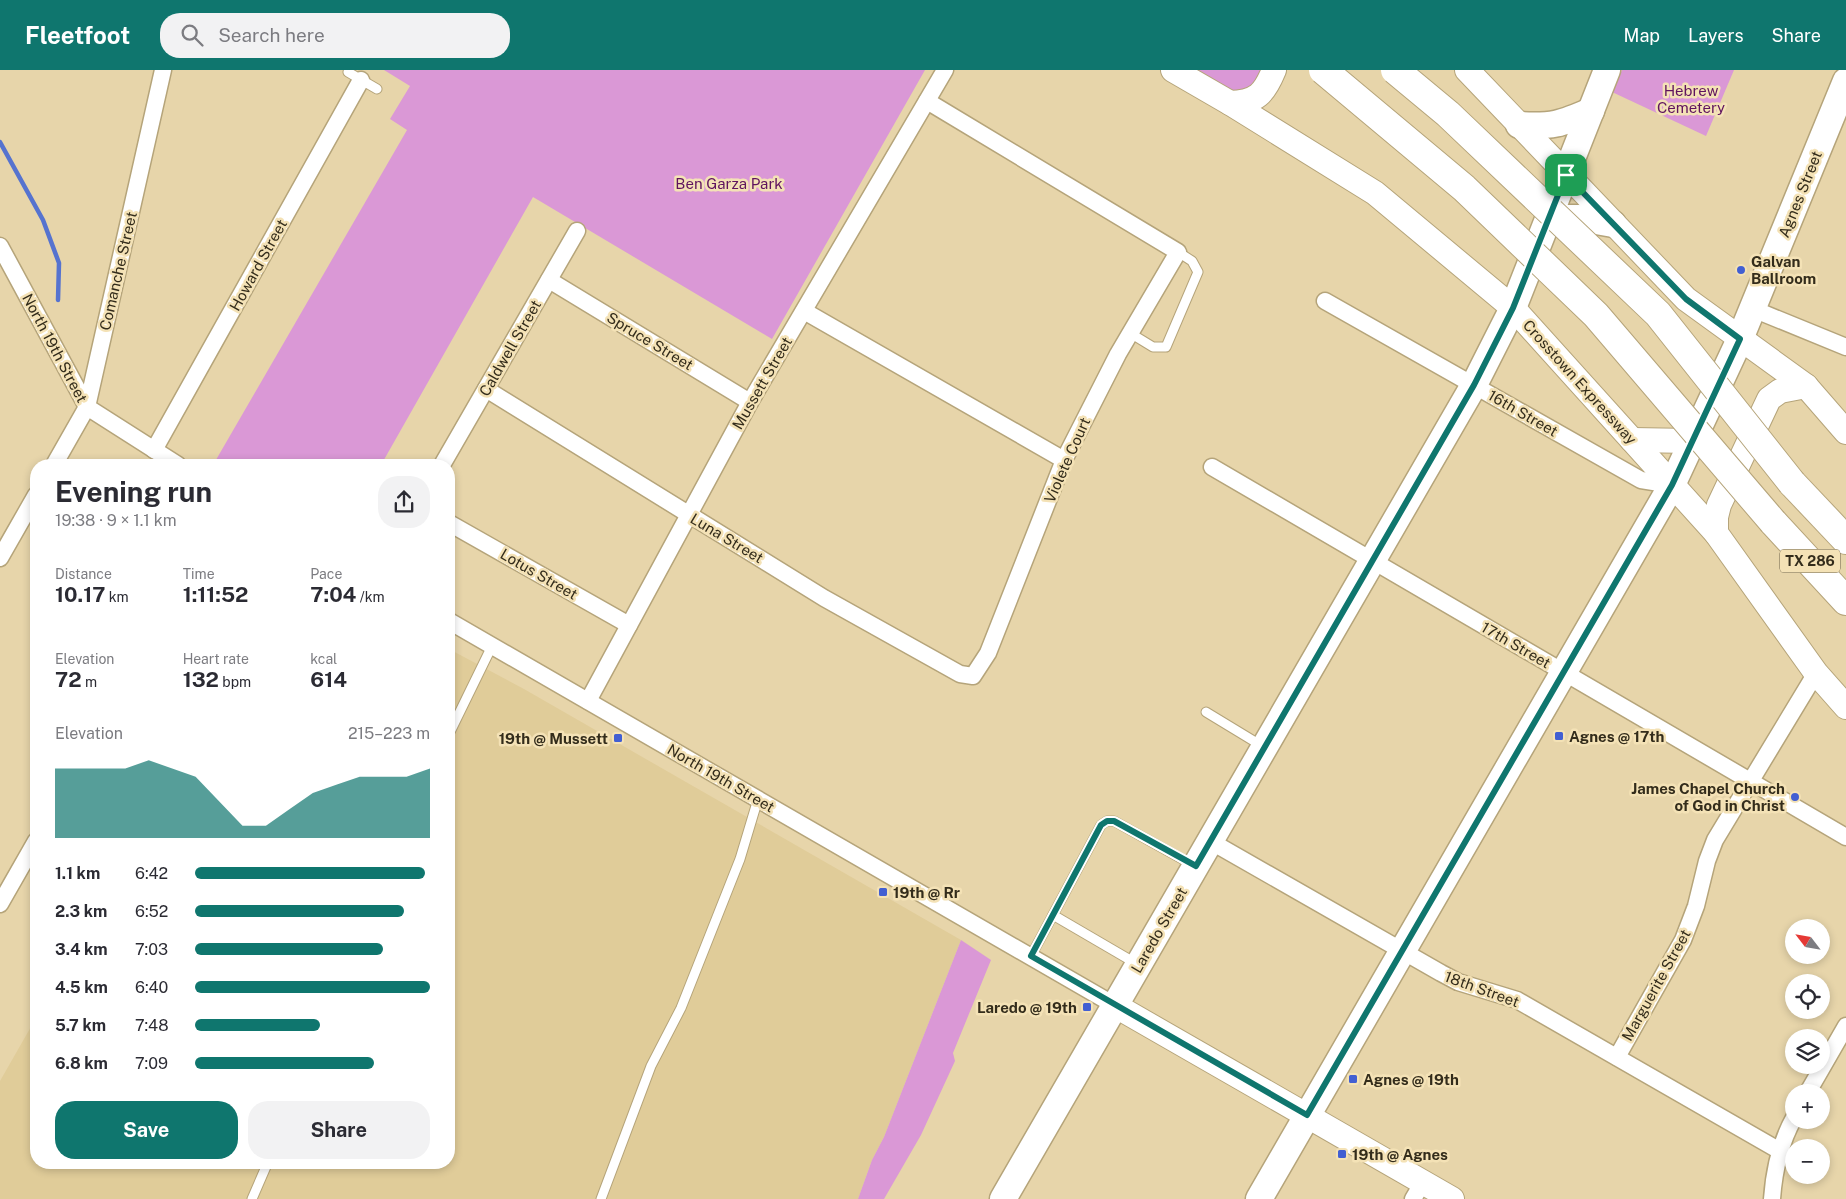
<!DOCTYPE html>
<html lang="en">
<head>
<meta charset="utf-8">
<style>
	:root { --surface:#fff; --page:#f2f2f3; --text:#2b2b33; --muted:#7c7c81; --accent:#0f766e }
	body { margin:0; font-family:"Public Sans",sans-serif; background:var(--page); color:var(--text); height:100vh; display:flex; flex-direction:column; font-size:19px; white-space:nowrap }
	* { box-sizing:border-box; margin:0 }
	p { font-size:16px; color:var(--muted) }
	.icon { flex:none; width:28px; height:28px; fill:none; stroke:currentColor; stroke-width:2; stroke-linecap:round; stroke-linejoin:round }
	.map { position:relative; flex:1; overflow:hidden }
	.details { position:absolute; left:30px; top:389px; width:425px; height:710px; display:flex; flex-direction:column; background:var(--surface); border-radius:20px; box-shadow:0 2px 8px #0003 }
	.details>* { flex:none }
	.needle { width:32px; rotate:301deg }
	.controls { position:absolute; left:1785px; top:849px; display:grid; gap:10px }
	.controls a { display:grid; place-items:center; width:45px; height:45px; border-radius:50%; background:var(--surface); box-shadow:0 2px 8px #0003; font-size:25px }
	.pin { position:absolute; display:grid; place-items:center; width:42px; height:42px; color:#fff; margin:-21px; border-radius:10px; box-shadow:0 2px 8px #0006 }
	.round { display:grid; place-items:center; flex:none; width:52px; height:52px; border-radius:20px; background:var(--page) }
	.headline { display:flex; align-items:center; justify-content:space-between; height:85px; padding:0 25px }
	h1 { font-size:28px; font-weight:700; line-height:38px }
	.figures { display:grid; grid-template-columns:repeat(3,1fr); gap:8px; height:85px; padding:5px 25px }
	.figures div { display:grid; align-content:center }
	.figures b { font-size:21px; font-weight:700 }
	.figures small { font-size:14px; font-weight:400 }
	.figures p { font-size:14px }
	.chart { height:140px; padding:10px 25px }
	.chart p { display:flex; justify-content:space-between }
	.chart svg { width:100%; height:90px; margin-top:5px; fill:var(--accent); opacity:.7 }
	.cta { display:flex; gap:10px; margin-top:auto; padding:10px 25px }
	.cta a { flex:1; height:58px; border-radius:20px; background:var(--accent); color:#fff; font-size:20px; font-weight:700; line-height:58px; text-align:center }
	.cta a+a { background:var(--page); color:var(--text) }
	ul { padding:0 25px; list-style:none; font-size:16px }
	li { display:grid; grid-template-columns:80px 60px 1fr; align-items:center; height:38px }
	li i { height:12px; border-radius:6px; background:var(--accent) }
	header { display:flex; align-items:center; gap:30px; box-sizing:border-box; height:70px; padding:0 25px; background:var(--accent); color:#fff }
	header strong { font-size:24px }
	nav { display:flex; gap:28px; margin-inline-start:auto; font-size:18px }
	.search { width:350px; height:45px; background:var(--page); display:flex; align-items:center; gap:12px; box-sizing:border-box; padding:0 18px; border-radius:20px; color:var(--muted); font-size:19px }
	.map>svg:first-child { display:block }
	.built { fill:#e0cc99 }
	.green { fill:#da98d6 }
	.lines { fill:none; stroke-linecap:round; stroke-linejoin:round }
	.stream { stroke:#5673cf; stroke-width:4.5 }
	.lane-casing { stroke:#b5a47a; stroke-width:11 }
	.street-casing { stroke:#b5a47a; stroke-width:19 }
	.secondary-casing { stroke:#b5a47a; stroke-width:26 }
	.primary-casing { stroke:#b5a47a; stroke-width:29 }
	.highway-casing { stroke:#b5a47a; stroke-width:30 }
	.lane { stroke:#fff; stroke-width:9 }
	.street { stroke:#fff; stroke-width:16 }
	.secondary { stroke:#fff; stroke-width:24 }
	.primary { stroke:#fff; stroke-width:26 }
	.highway { stroke:#fff; stroke-width:28 }
	.highway-bridge-casing { stroke:#b5a47a; stroke-width:30; stroke-linecap:butt }
	.highway-bridge { stroke:#fff; stroke-width:28 }
	.route-casing { stroke:#fff; stroke-width:10 }
	.route { stroke:#0f766e; stroke-width:6 }
	.poi-dot { fill:#425fd2; stroke:#f4e2b6; stroke-width:2 }
	.labels { text-anchor:middle; dominant-baseline:central; stroke-width:5; stroke-linejoin:round; paint-order:stroke }
	.shield { fill:#f4e2b6; stroke:#6d634a; stroke-width:1 }
	.shield-label { font-size:14px; font-weight:bold; fill:#332c1b }
	.park-label { font-size:15px; fill:#5f135e; stroke:#f4e2b6 }
	.street-label { font-size:15px; fill:#332c1b; stroke:#f4e2b6 }
	.poi-label { font-size:15px; font-weight:bold; fill:#332c1b; stroke:#f4e2b6; text-anchor:start }
</style>
</head>
<body>
<header>
<strong>Fleetfoot</strong>
<div class="search"><svg class="icon" aria-label="search" viewBox="0 0 24 24"><circle cx="10" cy="10" r="6"/><path d="M15 15l6 6"/></svg>Search here</div>
<nav><a>Map</a><a>Layers</a><a>Share</a></nav>
</header>
<div class="map">
<svg width="1846" height="1129" viewBox="0 0 1846 1129">
	<rect width="100%" height="100%" fill="#e7d5aa"/>
	<path class="built" d="M449,579L524,619L961,870L884,1067L872,1090L858,1129H0V1011L36,948V1092H449Z"/>
	<g class="green">
		<path d="M384,0H925L772,269L533,127L381,395H213L407,60L390,49L410,16Z"/>
		<path d="M1191,0H1265C1261,14 1245,20 1232,24Z"/>
		<path d="M1622,0H1734L1706,66L1612,22Z"/>
		<path d="M961,870L991,890L953,983L955,991L921,1065L884,1129H858L872,1090L884,1067Z"/>
	</g>
	<g class="lines">
		<path class="stream" d="M0,72L43,150L59,193L58,230"/>
		<g class="lane-casing">
			<g id="lane">
				<path d="M348,2L377,19"/>
				<path d="M1130,263L1153,277H1166L1198,202L1192,191L1178,182"/>
				<path d="M1206,642L1262,676"/>
				<path d="M449,664L492,576"/>
				<path d="M1053,845L1137,894"/>
				<path d="M1031,886L1101,755L1107,751H1114L1193,795"/>
				<path d="M252,1129L268,1092"/>
				<path d="M601,1129L651,996L681,938L740,789L758,729"/>
			</g>
		</g>
		<g class="street-casing">
			<g id="street">
				<path d="M0,176L87,337L178,395"/>
				<path d="M549,210L750,332"/>
				<path d="M1325,231L1641,410L1672,415"/>
				<path d="M1753,239L1846,277"/>
				<path d="M804,241L1064,390"/>
				<path d="M486,319L824,528L960,604L973,606L988,583L1064,390L1118,284L1178,182L927,31"/>
				<path d="M154,380L361,10"/>
				<path d="M54,395L87,337L163,0"/>
				<path d="M442,395L577,161"/>
				<path d="M1212,397L1846,767"/>
				<path d="M449,453L629,555"/>
				<path d="M0,488L36,425"/>
				<path d="M449,551L1116,936"/>
				<path d="M588,631L750,332L945,0"/>
				<path d="M1210,771L1441,903L1458,912L1517,930L1780,1081"/>
				<path d="M0,834L36,771"/>
				<path d="M1617,987L1683,870L1696,836L1707,791L1715,770L1816,603"/>
				<path d="M1808,1022L1846,956"/>
				<path d="M1413,1129L1423,1112"/>
				<path d="M1772,1129C1774,1101 1780,1073 1794,1048"/>
			</g>
		</g>
		<g class="secondary-casing">
			<g id="secondary">
				<path d="M1173,0L1230,33L1375,123L1513,238L1716,463L1816,603L1846,637"/>
				<path d="M1467,0L1686,229L1806,316L1846,362"/>
				<path d="M1230,33C1257,32 1264,24 1274,0"/>
				<path d="M1632,370L1692,371"/>
				<path d="M1716,463V447L1719,435L1769,329L1780,321L1806,316"/>
				<path d="M1116,936L1452,1129"/>
			</g>
		</g>
		<g class="primary-casing">
			<g id="primary">
				<path d="M1519,55C1552,57 1561,54 1591,41"/>
				<path d="M1549,148H1579L1613,154"/>
				<path d="M1003,1129L1474,315L1513,238L1607,0"/>
				<path d="M1259,1129L1672,415L1740,269L1846,11"/>
			</g>
		</g>
		<g class="highway-casing">
			<g id="highway">
				<path d="M1792,413L1846,470"/>
				<path d="M1773,452L1846,531"/>
			</g>
		</g>
		<use href="#lane" class="lane"/>
		<use href="#street" class="street"/>
		<use href="#secondary" class="secondary"/>
		<use href="#primary" class="primary"/>
		<use href="#highway" class="highway"/>
		<g class="highway-bridge-casing">
			<g id="highway-bridge">
				<path d="M1323,0L1464,118L1596,245L1773,452"/>
				<path d="M1395,0L1448,44L1658,244L1792,413"/>
			</g>
		</g>
		<use href="#highway-bridge" class="highway-bridge"/>
	</g>
	<g class="lines">
		<g class="route-casing">
			<path id="route" d="M1566,105L1686,229L1740,269L1672,415L1307,1045L1031,886L1101,755L1107,751H1114L1196,796L1474,315L1513,238Z"/>
		</g>
		<use href="#route" class="route"/>
	</g>
	<g class="poi-dot">
		<circle cx="1741" cy="200" r="5"/>
		<rect x="1554" y="661" width="10" height="10" rx="2.5"/>
		<rect x="613" y="663" width="10" height="10" rx="2.5"/>
		<circle cx="1795" cy="727" r="5"/>
		<rect x="878" y="817" width="10" height="10" rx="2.5"/>
		<rect x="1082" y="932" width="10" height="10" rx="2.5"/>
		<rect x="1348" y="1004" width="10" height="10" rx="2.5"/>
		<rect x="1337" y="1079" width="10" height="10" rx="2.5"/>
	</g>
	<g class="labels">
		<rect class="shield" x="1780" y="479.5" width="60" height="23" rx="4"/>
		<g class="shield-label">
			<text x="1810" y="491">TX 286</text>
		</g>
		<g class="park-label">
			<text x="1691" y="20">Hebrew<tspan x="1691" dy="17">Cemetery</tspan></text>
			<text x="729" y="113">Ben Garza Park</text>
		</g>
		<g class="street-label">
			<text transform="translate(1800 124) rotate(-68)">Agnes Street</text>
			<text transform="translate(258 195) rotate(-61)">Howard Street</text>
			<text transform="translate(118 201) rotate(-77)">Comanche Street</text>
			<text transform="translate(650 271) rotate(31)">Spruce Street</text>
			<text transform="translate(55 278) rotate(62)">North 19th Street</text>
			<text transform="translate(510 278) rotate(-60)">Caldwell Street</text>
			<text transform="translate(1580 312) rotate(48)">Crosstown Expressway</text>
			<text transform="translate(762 313) rotate(-60)">Mussett Street</text>
			<text transform="translate(1523 343) rotate(30)">16th Street</text>
			<text transform="translate(1067 390) rotate(-66)">Violete Court</text>
			<text transform="translate(727 468) rotate(31)">Luna Street</text>
			<text transform="translate(539 504) rotate(30)">Lotus Street</text>
			<text transform="translate(1516 575) rotate(30)">17th Street</text>
			<text transform="translate(721 708) rotate(30)">North 19th Street</text>
			<text transform="translate(1159 860) rotate(-60)">Laredo Street</text>
			<text transform="translate(1656 915) rotate(-61)">Marguerite Street</text>
			<text transform="translate(1482 919) rotate(20)">18th Street</text>
		</g>
		<g class="poi-label">
			<text x="1751" y="191">Galvan<tspan x="1751" dy="17">Ballroom</tspan></text>
			<text x="1569" y="666">Agnes @ 17th</text>
			<text x="608" y="668" text-anchor="end">19th @ Mussett</text>
			<text x="1785" y="718" text-anchor="end">James Chapel Church<tspan x="1785" dy="17">of God in Christ</tspan></text>
			<text x="893" y="822">19th @ Rr</text>
			<text x="1077" y="937" text-anchor="end">Laredo @ 19th</text>
			<text x="1363" y="1009">Agnes @ 19th</text>
			<text x="1352" y="1084">19th @ Agnes</text>
		</g>
	</g>
</svg>
<div class="controls">
<a><svg class="needle" viewBox="-14 -14 28 28"><path d="M0-13l5 13h-10z" fill="#e53935"/><path d="M0 13l5-13h-10z" fill="#7c7c81"/></svg></a>
<a><svg class="icon" aria-label="locate" viewBox="0 0 24 24"><circle cx="12" cy="12" r="6"/><path d="M12 2v4M12 18v4M2 12h4M18 12h4"/></svg></a>
<a><svg class="icon" aria-label="layers" viewBox="0 0 24 24"><path d="M12 4l9 5-9 5-9-5zM3 14l9 5 9-5"/></svg></a>
<a>+</a>
<a>−</a>
</div>
<div class="pin" style="left:1566px;top:105px;background:#1e9e55"><svg class="icon" aria-label="arrive" viewBox="0 0 24 24"><path d="M6 21V4h12l-3 4 3 4H6"/></svg></div>
<section class="details">
<div class="headline"><div><h1>Evening run</h1><p>19:38 · 9 × 1.1 km</p></div><a class="round"><svg class="icon" aria-label="share" viewBox="0 0 24 24"><path d="M12 15V3M7 8l5-5 5 5M5 13v7h14v-7"/></svg></a></div>
<div class="figures">
<div><p>Distance</p><b>10.17<small> km</small></b></div>
<div><p>Time</p><b>1:11:52</b></div>
<div><p>Pace</p><b>7:04<small> /km</small></b></div>
</div>
<div class="figures">
<div><p>Elevation</p><b>72<small> m</small></b></div>
<div><p>Heart rate</p><b>132<small> bpm</small></b></div>
<div><p>kcal</p><b>614</b></div>
</div>
<div class="chart"><p><span>Elevation</span>215–223 m</p>
<svg viewBox="0 0 160 44" preserveAspectRatio="none"><path d="M0 44V10L10 10L20 10L30 10L40 6L50 10L60 14L70 26L80 38L90 38L100 30L110 22L120 18L130 14L140 14L150 14L160 10V44z"/></svg>
</div>
<ul>
<li><b>1.1 km</b>6:42<i style="width:98%"></i></li>
<li><b>2.3 km</b>6:52<i style="width:89%"></i></li>
<li><b>3.4 km</b>7:03<i style="width:80%"></i></li>
<li><b>4.5 km</b>6:40<i style="width:100%"></i></li>
<li><b>5.7 km</b>7:48<i style="width:53%"></i></li>
<li><b>6.8 km</b>7:09<i style="width:76%"></i></li>
</ul>
<div class="cta"><a>Save</a><a>Share</a></div>
</section>
</div>
</body>
</html>
